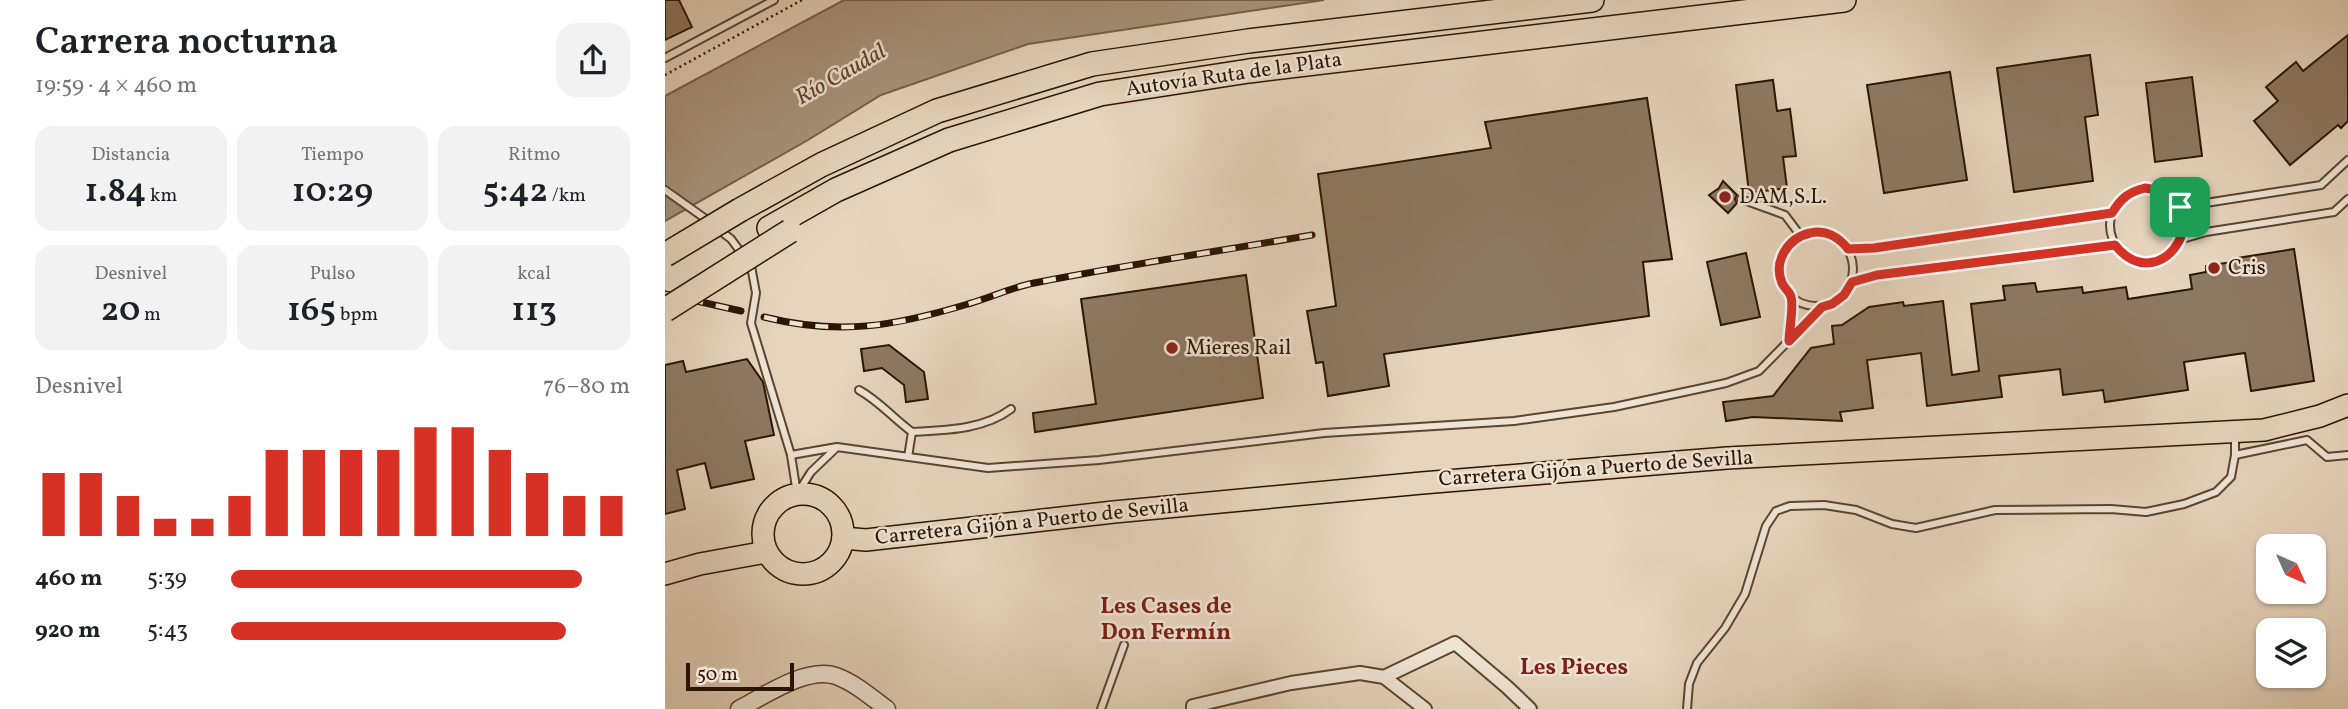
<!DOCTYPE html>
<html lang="es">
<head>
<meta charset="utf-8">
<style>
	:root { --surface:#fff; --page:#f2f2f2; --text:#202124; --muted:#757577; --accent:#d93025 }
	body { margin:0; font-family:Vollkorn,serif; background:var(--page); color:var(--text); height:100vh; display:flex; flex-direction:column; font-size:26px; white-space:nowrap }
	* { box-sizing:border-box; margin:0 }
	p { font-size:23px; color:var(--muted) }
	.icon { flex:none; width:38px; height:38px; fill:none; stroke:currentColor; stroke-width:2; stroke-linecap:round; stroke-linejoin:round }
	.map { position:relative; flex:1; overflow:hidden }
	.details { display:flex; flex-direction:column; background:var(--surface); width:665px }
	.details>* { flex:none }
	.needle { width:46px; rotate:135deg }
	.tools { position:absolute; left:1591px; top:534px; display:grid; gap:14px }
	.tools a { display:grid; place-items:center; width:70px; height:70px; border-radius:14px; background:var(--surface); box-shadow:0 2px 5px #0004; font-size:35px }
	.scale { position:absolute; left:21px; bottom:18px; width:108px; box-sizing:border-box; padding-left:7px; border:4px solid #2d1500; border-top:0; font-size:19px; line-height:24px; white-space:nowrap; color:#2d1500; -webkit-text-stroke:5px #efe3d4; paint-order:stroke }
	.pin { position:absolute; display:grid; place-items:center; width:60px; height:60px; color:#fff; margin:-30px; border-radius:14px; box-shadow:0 4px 10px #0006 }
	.round { display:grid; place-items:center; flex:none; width:74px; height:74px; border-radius:21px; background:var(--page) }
	.summary { display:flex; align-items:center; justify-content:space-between; height:119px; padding:0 35px }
	h1 { font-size:38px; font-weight:600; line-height:52px }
	.stats { display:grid; grid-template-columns:repeat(3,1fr); gap:10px; height:119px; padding:7px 35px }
	.stats div { display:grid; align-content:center; border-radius:18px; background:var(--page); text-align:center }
	.stats b { font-size:35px; font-weight:600 }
	.stats small { font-size:19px; font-weight:400 }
	.stats p { font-size:19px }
	.chart { height:196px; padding:14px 35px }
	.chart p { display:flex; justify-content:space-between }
	.chart svg { width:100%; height:126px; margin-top:7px; stroke:var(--accent); stroke-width:6 }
	ul { padding:0 35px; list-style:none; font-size:23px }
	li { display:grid; grid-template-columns:112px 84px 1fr; align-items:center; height:52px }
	li i { height:18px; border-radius:9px; background:var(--accent) }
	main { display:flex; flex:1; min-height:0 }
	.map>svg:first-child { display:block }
	.water { fill:#a7937d; stroke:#76614b; stroke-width:2 }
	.building { fill:#8d7862; stroke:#2d1500; stroke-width:2 }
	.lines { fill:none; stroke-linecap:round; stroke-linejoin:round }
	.service-casing { stroke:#5b452f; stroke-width:10 }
	.minor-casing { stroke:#5b452f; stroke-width:16 }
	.tertiary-casing { stroke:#5b452f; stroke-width:19 }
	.trunk-casing { stroke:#2d1500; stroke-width:24 }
	.motorway-casing { stroke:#2d1500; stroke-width:26 }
	.path { stroke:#2d1500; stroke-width:2.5; stroke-dasharray:2 3.5; stroke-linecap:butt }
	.service { stroke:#efe3d4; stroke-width:6 }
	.minor { stroke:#efe3d4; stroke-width:12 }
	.tertiary { stroke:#efe3d4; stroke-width:16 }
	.trunk { stroke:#e6d4bd; stroke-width:21 }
	.motorway { stroke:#e6d4bd; stroke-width:23 }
	.rail-casing { stroke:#2d1500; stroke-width:7 }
	.rail { stroke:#efe3d4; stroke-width:4.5; stroke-dasharray:13; stroke-linecap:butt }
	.motorway-bridge-casing { stroke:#2d1500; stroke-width:26; stroke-linecap:butt }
	.motorway-bridge { stroke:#e6d4bd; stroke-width:23 }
	.route-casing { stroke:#fff; stroke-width:14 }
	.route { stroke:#d93025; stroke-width:9 }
	.poi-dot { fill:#8f2418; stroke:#efe3d4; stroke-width:2.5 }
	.labels { text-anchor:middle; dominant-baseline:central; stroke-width:5; stroke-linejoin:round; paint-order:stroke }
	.street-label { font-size:21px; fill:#2d1500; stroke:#efe3d4 }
	.poi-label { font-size:21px; fill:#2d1500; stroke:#efe3d4; text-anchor:start }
	.water-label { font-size:23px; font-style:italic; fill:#5e4732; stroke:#efe3d4 }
	.neighbourhood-label { font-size:23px; font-weight:bold; fill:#7a1f14; stroke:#efe3d4 }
</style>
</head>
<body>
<main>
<section class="details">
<div class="summary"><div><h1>Carrera nocturna</h1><p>19:59 · 4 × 460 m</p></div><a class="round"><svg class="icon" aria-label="share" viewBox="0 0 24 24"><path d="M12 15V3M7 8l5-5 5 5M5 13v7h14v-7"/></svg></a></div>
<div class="stats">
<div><p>Distancia</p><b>1.84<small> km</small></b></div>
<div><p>Tiempo</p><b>10:29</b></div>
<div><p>Ritmo</p><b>5:42<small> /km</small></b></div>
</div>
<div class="stats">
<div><p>Desnivel</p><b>20<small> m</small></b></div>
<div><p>Pulso</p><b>165<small> bpm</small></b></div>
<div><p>kcal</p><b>113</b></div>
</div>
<div class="chart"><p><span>Desnivel</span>76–80 m</p>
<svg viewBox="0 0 160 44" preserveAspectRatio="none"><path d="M5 44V22M15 44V22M25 44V30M35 44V38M45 44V38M55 44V30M65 44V14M75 44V14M85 44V14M95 44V14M105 44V6M115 44V6M125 44V14M135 44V22M145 44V30M155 44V30"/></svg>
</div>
<ul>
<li><b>460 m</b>5:39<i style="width:88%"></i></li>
<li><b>920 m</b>5:43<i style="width:84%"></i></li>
</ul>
</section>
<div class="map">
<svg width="1683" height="709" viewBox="0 0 1683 709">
	<rect width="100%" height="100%" fill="#e6d4bd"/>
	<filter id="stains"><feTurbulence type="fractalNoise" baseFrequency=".00286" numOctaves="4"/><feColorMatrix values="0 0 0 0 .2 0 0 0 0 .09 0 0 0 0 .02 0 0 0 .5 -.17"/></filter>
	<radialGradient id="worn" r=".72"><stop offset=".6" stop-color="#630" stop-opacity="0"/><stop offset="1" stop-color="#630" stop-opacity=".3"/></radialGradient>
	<path class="water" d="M179,0H659L363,44L216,95L143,140L0,221V96Z"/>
	<g class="building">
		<path d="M0,0H14L27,27L0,40Z"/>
		<path d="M1683,35V121L1676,128L1673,125L1625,165L1589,121L1613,101L1601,87L1631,62L1638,71Z"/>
		<path d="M1425,55L1433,115L1420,117L1428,181L1349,192L1332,68Z"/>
		<path d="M1285,72L1302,180L1219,193L1202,85Z"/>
		<path d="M1527,77L1537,156L1490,162L1481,83Z"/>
		<path d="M1108,80L1112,111L1125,109L1131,156L1118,157L1122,188L1084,193L1071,85Z"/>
		<path d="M982,98L1007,259L978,262L984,316L719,354L724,386L663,396L658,362L651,363L642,311L671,306L653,174L826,148L820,122Z"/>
		<path d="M1058,181L1072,195L1070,199L1072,203L1063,213L1044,195L1054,188Z"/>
		<path d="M1629,249L1649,381L1586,391L1580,353L1519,362L1523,390L1440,402L1438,390L1398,395L1395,369L1334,376L1337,397L1262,406L1256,353L1202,360L1208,408L1175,412L1177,421L1088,417L1061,421L1058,402L1108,396L1146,348L1169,344L1167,326L1177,325L1204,307L1238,302L1239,306L1278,301L1287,375L1314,371L1306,304L1340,300L1338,286L1370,283L1372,292L1417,287L1418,293L1461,287L1463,299L1527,289L1525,275L1541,272V266L1567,262L1566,259Z"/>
		<path d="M1081,253L1095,317L1056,325L1042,262Z"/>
		<path d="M581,275L598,398L370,432L368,413L431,404L416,299Z"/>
		<path d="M224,345L259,372L263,399L241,402L239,385L217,368L199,371L196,349Z"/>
		<path d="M82,359L98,382L109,435L80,441L89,479L46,488L40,463L12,470L20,509L0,514V365L18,361L21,372Z"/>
	</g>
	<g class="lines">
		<g class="service-casing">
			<g id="service">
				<path d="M0,58L109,0"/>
				<circle cx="1482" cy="225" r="37"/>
				<path d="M0,190L45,222"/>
				<path d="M1076,199L1120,215L1135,235"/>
				<path d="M1515,207L1656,185L1683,160"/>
				<path d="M53,229L66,239L86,266L91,293L86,323L126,455L132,494"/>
				<circle cx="1151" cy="269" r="37"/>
				<path d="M1517,239L1541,232L1669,212L1683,199"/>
				<path d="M1183,249L1209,248L1447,213"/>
				<path d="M1187,282L1212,275L1450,245"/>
				<path d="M1124,341L1126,297"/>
				<path d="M194,390C214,401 228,418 247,432L243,457"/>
				<path d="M247,432C280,430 318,430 346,409"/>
				<path d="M126,455L172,447L323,468L434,460L659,433L849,421L949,407L1061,383L1094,371L1157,307"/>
				<path d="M1570,455L1642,440L1662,457L1683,455"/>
				<path d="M132,494L146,472L171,448"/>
				<path d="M436,709L459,645"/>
				<path d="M1022,709L1024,684L1032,663L1060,628L1080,594L1101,526L1111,511L1125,506L1159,505L1191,510L1227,524L1251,528L1330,510L1446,509L1481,512L1519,504L1551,492L1566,477L1570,455V434"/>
			</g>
		</g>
		<g class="minor-casing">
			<g id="minor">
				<path d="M719,677L790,643L842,687L865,709"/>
				<path d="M528,709V706L626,683L695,673L719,677L760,709"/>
			</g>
		</g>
		<g class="tertiary-casing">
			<path id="tertiary" d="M74,709C99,696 142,666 171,676C190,683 206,697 222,709"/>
		</g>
		<g class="trunk-casing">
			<g id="trunk">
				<circle cx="138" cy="534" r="40"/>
				<path d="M178,538L201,540L449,512L757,483L1062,458L1599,430L1655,416L1683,405"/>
				<path d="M0,574L35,564L101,552"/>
			</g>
		</g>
		<g class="motorway-casing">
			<g id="motorway">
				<path d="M75,210L156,165L272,111L427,64L583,41L927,0"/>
				<path d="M104,228L171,190L284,140L435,94L584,71L1179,0"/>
			</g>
		</g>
		<path class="path" d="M0,75L137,0"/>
		<use href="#service" class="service"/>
		<use href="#minor" class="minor"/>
		<use href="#tertiary" class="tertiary"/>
		<use href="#trunk" class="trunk"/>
		<use href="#motorway" class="motorway"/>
		<g class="rail-casing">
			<g id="rail">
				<path d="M0,294L76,311"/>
				<path d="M99,317C175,336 230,326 303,304C325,298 347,287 369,283C461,265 555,251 647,235"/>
			</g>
		</g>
		<use href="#rail" class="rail"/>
		<g class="motorway-bridge-casing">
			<g id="motorway-bridge">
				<path d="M0,255L75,210"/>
				<path d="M0,310L125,231"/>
			</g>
		</g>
		<use href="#motorway-bridge" class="motorway-bridge"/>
	</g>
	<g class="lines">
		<g class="route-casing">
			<path id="route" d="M1480,188C1560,199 1498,304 1450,245L1212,275L1187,282L1179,295L1167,304L1157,307L1124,341C1124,331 1129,306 1126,297C1125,292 1119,288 1117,283C1108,261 1123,238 1145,233C1160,229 1174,237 1183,249L1209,248L1447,213C1456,198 1464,192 1480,188Z"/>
		</g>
		<use href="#route" class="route"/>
	</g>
	<g class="poi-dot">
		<circle cx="1060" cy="197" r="7"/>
		<circle cx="1549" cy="268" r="7"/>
		<circle cx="507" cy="348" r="7"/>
	</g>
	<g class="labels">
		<g class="street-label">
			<text transform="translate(569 75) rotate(-8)">Autovía Ruta de la Plata</text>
			<text transform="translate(931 469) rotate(-4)">Carretera Gijón a Puerto de Sevilla</text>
			<text transform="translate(367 522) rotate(-6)">Carretera Gijón a Puerto de Sevilla</text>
		</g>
		<g class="poi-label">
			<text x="1074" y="197">DAM,S.L.</text>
			<text x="1563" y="268">Cris</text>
			<text x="521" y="348">Mieres Rail</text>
		</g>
		<g class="water-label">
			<text transform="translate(176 75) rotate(-30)">Río Caudal</text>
		</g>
		<g class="neighbourhood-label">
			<text x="501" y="607">Les Cases de<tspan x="501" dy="26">Don Fermín</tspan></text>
			<text x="909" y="668">Les Pieces</text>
		</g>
	</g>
	<rect width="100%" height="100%" filter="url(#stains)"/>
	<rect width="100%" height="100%" fill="url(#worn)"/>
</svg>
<div class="tools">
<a><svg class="needle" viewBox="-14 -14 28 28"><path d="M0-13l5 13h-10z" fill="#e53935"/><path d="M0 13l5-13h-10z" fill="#757577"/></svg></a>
<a><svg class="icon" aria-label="layers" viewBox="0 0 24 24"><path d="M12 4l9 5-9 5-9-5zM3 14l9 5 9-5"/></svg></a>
</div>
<div class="scale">50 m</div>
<div class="pin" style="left:1515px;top:207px;background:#1e9e55"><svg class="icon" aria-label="arrive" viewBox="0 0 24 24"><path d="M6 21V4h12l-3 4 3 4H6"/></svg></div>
</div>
</main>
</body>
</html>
